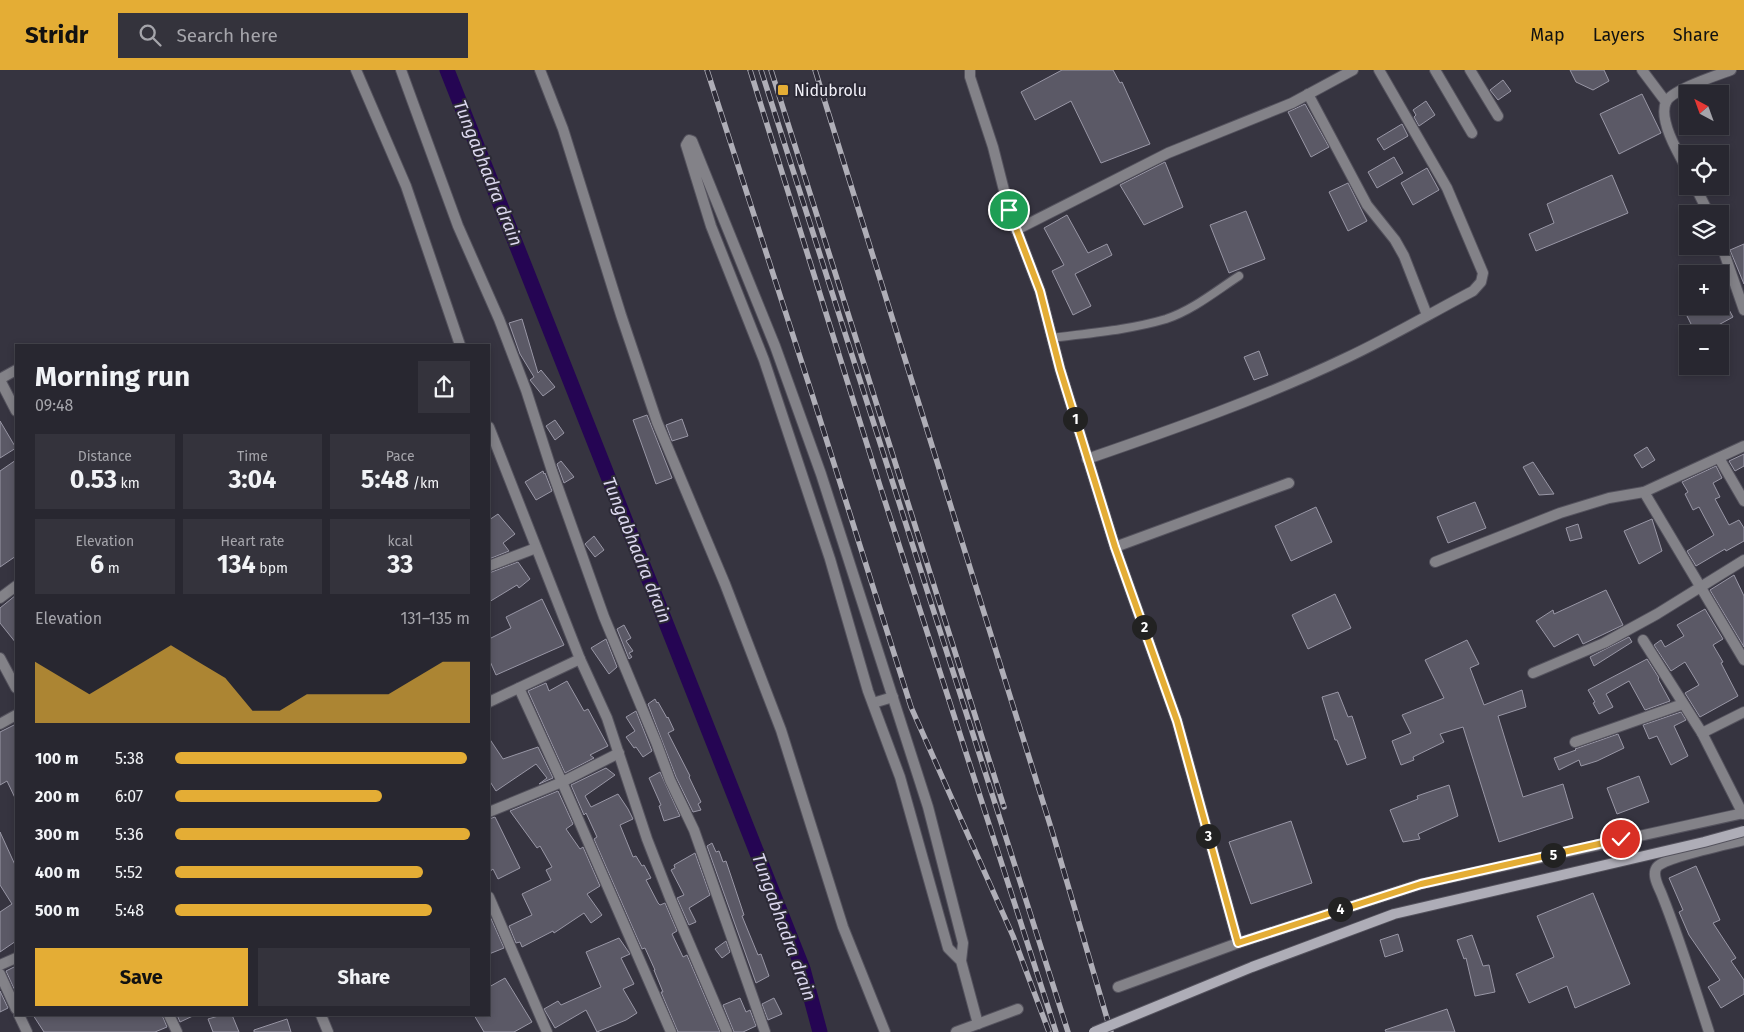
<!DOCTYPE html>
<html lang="en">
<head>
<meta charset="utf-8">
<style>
	:root { --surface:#282730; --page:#34333c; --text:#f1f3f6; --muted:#a5a5ab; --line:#44444c; --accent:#e4ad35 }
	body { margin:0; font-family:"Fira Sans",sans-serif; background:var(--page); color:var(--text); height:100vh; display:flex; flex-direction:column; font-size:19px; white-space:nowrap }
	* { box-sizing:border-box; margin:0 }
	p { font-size:16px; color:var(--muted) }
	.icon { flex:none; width:28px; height:28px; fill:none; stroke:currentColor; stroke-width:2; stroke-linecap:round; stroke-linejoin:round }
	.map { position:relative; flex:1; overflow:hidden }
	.details { position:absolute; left:15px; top:274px; width:475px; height:672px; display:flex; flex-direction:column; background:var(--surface); border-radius:0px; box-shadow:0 2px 8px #0003,0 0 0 1px var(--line) }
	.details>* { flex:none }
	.needle { width:32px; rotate:319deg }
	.tools { position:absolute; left:1679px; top:15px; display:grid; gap:10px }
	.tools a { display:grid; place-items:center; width:50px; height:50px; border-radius:0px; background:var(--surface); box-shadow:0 2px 8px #0003,0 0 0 1px var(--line); font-size:25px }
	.pin { position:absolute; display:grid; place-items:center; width:42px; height:42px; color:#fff; margin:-21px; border:2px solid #fff; border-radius:50%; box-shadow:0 1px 5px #0007 }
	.km { position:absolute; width:25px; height:25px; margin:-12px; border-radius:50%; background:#222; color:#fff; font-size:14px; line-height:25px; text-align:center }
	.round { display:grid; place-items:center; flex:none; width:52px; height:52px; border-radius:0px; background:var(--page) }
	.summary { display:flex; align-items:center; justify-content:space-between; height:85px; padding:0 20px }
	h1 { font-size:28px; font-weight:700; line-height:38px }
	.figures { display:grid; grid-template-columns:repeat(3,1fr); gap:8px; height:85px; padding:5px 20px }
	.figures div { display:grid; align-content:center; border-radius:0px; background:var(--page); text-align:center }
	.figures b { font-size:25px; font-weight:700 }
	.figures small { font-size:14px; font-weight:400 }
	.figures p { font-size:14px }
	.chart { height:140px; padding:10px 20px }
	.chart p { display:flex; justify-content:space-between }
	.chart svg { width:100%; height:90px; margin-top:5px; fill:var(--accent); opacity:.7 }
	.action { display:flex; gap:10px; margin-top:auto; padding:10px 20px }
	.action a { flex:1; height:58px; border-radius:0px; background:var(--accent); color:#111; font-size:20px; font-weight:700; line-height:58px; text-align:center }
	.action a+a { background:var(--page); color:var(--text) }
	ul { padding:0 20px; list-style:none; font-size:16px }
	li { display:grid; grid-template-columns:80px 60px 1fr; align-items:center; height:38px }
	li i { height:12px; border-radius:6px; background:var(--accent) }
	header { display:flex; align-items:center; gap:30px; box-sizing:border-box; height:70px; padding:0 25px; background:var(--accent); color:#111 }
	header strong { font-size:24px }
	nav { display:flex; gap:28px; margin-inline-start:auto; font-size:18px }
	.search { width:350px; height:45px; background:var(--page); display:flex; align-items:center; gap:12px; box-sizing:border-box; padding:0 18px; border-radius:0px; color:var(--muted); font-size:19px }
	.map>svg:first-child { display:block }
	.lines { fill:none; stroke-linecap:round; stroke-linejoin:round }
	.canal { stroke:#250553; stroke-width:15 }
	.building { fill:#5b5966; stroke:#9997a6 }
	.service-casing { stroke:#54525d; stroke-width:10 }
	.minor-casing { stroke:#54525d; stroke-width:12 }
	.service { stroke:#838288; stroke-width:8 }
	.minor { stroke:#838288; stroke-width:10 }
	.rail-casing { stroke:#afaeb7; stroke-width:5.5 }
	.rail { stroke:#2c2a36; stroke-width:4; stroke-dasharray:11; stroke-linecap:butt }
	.secondary-bridge-casing { stroke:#54525d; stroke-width:12; stroke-linecap:butt }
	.secondary-bridge { stroke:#aeadb7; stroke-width:10 }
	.route-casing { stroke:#fff; stroke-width:10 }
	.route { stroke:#e4ad35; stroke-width:6 }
	.poi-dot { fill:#e4ad35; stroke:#2c2a36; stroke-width:2 }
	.labels { text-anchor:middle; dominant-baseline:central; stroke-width:4; stroke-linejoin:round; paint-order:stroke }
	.poi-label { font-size:16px; fill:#f1f0f8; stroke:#2c2a36; text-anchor:start }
	.water-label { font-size:18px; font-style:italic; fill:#dbd7ee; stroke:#2c2a36 }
</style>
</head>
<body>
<header>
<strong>Stridr</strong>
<div class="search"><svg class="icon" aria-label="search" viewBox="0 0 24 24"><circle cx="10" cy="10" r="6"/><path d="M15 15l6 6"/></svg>Search here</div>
<nav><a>Map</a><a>Layers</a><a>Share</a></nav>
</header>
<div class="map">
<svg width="1744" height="962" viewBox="0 0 1744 962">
	<rect width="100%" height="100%" fill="#363440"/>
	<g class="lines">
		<path class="canal" d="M447,0L803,899L820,962"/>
	</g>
	<g class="building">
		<path d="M1062,0H1113L1120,13L1122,12L1150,74L1101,93L1071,31L1035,50L1021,22Z"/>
		<path d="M1570,0H1604L1609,11L1593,20L1576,12Z"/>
		<path d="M1503,10L1511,21L1498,30L1490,20Z"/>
		<path d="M1642,24L1661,63L1619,84L1600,44Z"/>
		<path d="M1426,31L1435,45L1419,56L1414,47L1416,45L1413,40Z"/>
		<path d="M1305,34L1329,77L1311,87L1288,42Z"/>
		<path d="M1402,54L1408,66L1384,80L1377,69Z"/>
		<path d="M1394,87L1403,103L1377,118L1368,102Z"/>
		<path d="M1165,92L1183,137L1144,155L1120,115Z"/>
		<path d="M1427,98L1439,120L1413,135L1401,113Z"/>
		<path d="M1612,105L1628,143L1536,181L1529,164L1554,153L1547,134Z"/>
		<path d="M1348,113L1367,151L1348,161L1329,122Z"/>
		<path d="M1246,141L1265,189L1229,203L1210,155Z"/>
		<path d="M1067,145L1088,183L1107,174L1112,185L1075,204L1091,236L1073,245L1052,201L1064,195L1044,158Z"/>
		<path d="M1744,174V214L1730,180Z"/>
		<path d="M1706,236H1727L1733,247L1702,264H1696L1687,246Z"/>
		<path d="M522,249L538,303L541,300L555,317L543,326L530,310L534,307L520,284L509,253Z"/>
		<path d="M1259,281L1268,305L1254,310L1244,287Z"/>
		<path d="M647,345L672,408L656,414L633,350Z"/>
		<path d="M682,349L688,366L672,371L666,355Z"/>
		<path d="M555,350L564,363L555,370L546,356Z"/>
		<path d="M0,351L16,378L0,388Z"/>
		<path d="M1647,377L1655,390L1642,398L1634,385Z"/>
		<path d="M1744,384V396L1735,401L1729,391Z"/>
		<path d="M16,390V486L0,497V401Z"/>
		<path d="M561,391L574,407L564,413L557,394Z"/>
		<path d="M1533,392L1554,424L1539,425L1523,397Z"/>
		<path d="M1716,396L1722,408L1713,413L1720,427L1715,429L1729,455L1739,450L1744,458V471L1726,481L1725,479L1696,496L1687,481L1714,465L1699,437L1693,440L1685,424L1688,422L1682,412Z"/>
		<path d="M543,401L544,404L545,403L552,421L536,430L525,412Z"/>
		<path d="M1475,432L1486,458L1448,473L1437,447Z"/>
		<path d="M1316,437L1332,472L1291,491L1275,456Z"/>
		<path d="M498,444L515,464L503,473L509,481L489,489V450Z"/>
		<path d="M1652,449L1662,481L1639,494L1624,461Z"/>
		<path d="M1578,454L1582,468L1570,471L1566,458Z"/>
		<path d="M594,466L604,480L595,487L585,474Z"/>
		<path d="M518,492L530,509L519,518L517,515L489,532V503Z"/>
		<path d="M1734,505L1744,526V577L1710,520Z"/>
		<path d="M1606,520L1623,555L1583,574L1578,564L1554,577L1536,551L1553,540L1554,544Z"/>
		<path d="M1335,524L1351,558L1308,579L1292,545Z"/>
		<path d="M16,525V573L0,553V538Z"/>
		<path d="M542,529L564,575L496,605L489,589V569L511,558L506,547Z"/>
		<path d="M1705,539L1723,569L1713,575L1723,592L1721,593L1738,626L1700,647L1685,623L1699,615L1685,592L1671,601L1654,575L1661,570L1665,577L1684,566L1677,555Z"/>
		<path d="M624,555L631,568L626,571L633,581L629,583L632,587L629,589L617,559Z"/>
		<path d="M1629,567L1632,572L1594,596L1590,587Z"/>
		<path d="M606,569L617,597L609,604L591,578Z"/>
		<path d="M1467,570L1479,594L1470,598L1484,635L1522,620L1526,637L1498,646L1523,727L1563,714L1573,748L1499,772L1463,657L1440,664L1444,672L1413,687L1414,690L1401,695L1392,671L1411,663L1402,645L1444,628L1425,590Z"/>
		<path d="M1647,589L1659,608L1658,609L1670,631L1645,640L1629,611L1606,624L1613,637L1599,644L1593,633L1595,632L1588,620Z"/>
		<path d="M567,611L584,641L588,639L608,676L590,685L594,688L565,703L528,621L546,613L549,621Z"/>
		<path d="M1338,622L1348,647L1352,646L1366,688L1347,695L1337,670H1335L1322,627Z"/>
		<path d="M655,629L657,633L658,632L667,648L668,647L674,660L668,663L690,706L689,707L701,732L698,734L701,740L693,742L676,707L648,634Z"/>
		<path d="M636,641L652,681L643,687L636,677L634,678L626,667L635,661L626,647Z"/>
		<path d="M1681,642L1686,650L1674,656L1688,686L1671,695L1657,666L1649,669L1643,655Z"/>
		<path d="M16,654V730L7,711L0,715V662Z"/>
		<path d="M1618,664L1624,678L1597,691L1581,696L1579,690L1559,700L1554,688L1576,680L1575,679Z"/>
		<path d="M489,668L503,689L538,677L553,708L539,714L547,708L536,694L496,721L489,710Z"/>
		<path d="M606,698L615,705L585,726L591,737L618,724L628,739L633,749L620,755L633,787L636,786L642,796L644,795L651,808L646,810L658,833L660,835L665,833L677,861L672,864L683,887L687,885L720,962H678L661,922H663L654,900H655L645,878L642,879L594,769L597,767L586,743L584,745L571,715Z"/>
		<path d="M660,702L680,746L664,751L659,736L661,735L649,708Z"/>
		<path d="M1639,706L1649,732L1617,744L1607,718Z"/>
		<path d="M1449,715L1458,746L1418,764L1420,769L1403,772L1390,740L1418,729L1417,726Z"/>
		<path d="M558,721L573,754L566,759L580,779L583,777L600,816L587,824L602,845L591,853L584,843L554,863L553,861L522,877L520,872L516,873L509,856L532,845L522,824L551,810L546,800L552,797L540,776L537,778L510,741Z"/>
		<path d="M495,747L520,798L498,809L493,799L489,802V749Z"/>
		<path d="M1291,751L1312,813L1251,834L1229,772Z"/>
		<path d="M0,762L16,797V871L0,882V842L12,834L0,815Z"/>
		<path d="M712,773L716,782L719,781L723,792L726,791L744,845L742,846L758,885L761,884L769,906L756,913L707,776Z"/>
		<path d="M695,783L710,825L689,838L696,852L689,855L677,828L684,825L671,800L675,798L674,795Z"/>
		<path d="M1696,796L1720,850L1713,853L1736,888L1731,891L1744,910V924L1721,938L1708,917L1720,910L1689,865L1679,842L1683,840L1669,808Z"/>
		<path d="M1593,823L1630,914L1575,938L1567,916L1529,933L1516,904L1554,887L1537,846Z"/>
		<path d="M489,844L504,878L489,884Z"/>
		<path d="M1398,864L1403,881L1385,887L1380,870Z"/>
		<path d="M1472,865L1483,896L1489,895L1495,922L1475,926L1466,888L1464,889L1457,870Z"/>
		<path d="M619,868L630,884L621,888L634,914L623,919L637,943L626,950L597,962L586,940L555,958L544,939L558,931L561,935L601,917L586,882Z"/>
		<path d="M726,871L730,882L722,888L715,879Z"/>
		<path d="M16,896V923L6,901Z"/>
		<path d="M505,908L532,952L514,962H484L474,945H489V917Z"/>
		<path d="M0,921L8,938L0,942Z"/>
		<path d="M740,928L746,942L750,940L756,956L743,962H734L723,935Z"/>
		<path d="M774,928L782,944L768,950L762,934Z"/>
		<path d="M1447,939L1455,962H1386L1385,960Z"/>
		<path d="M33,945H162L167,957L155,962H44Z"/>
		<path d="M177,945H195L180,952Z"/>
		<path d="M222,945H232L239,962H213L208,949Z"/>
		<path d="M287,949L291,962H254V960Z"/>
	</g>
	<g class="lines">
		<g class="service-casing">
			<path id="service" d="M1052,268C1090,263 1129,260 1166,249C1193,240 1216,221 1239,206"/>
		</g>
		<g class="minor-casing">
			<g id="minor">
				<path d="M356,0L406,116L460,275"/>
				<path d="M401,0L458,156L499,249L526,320L552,401L604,547L656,672L670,710L694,760L765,962"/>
				<path d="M540,0L563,59L621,245L657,352L725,514L781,660L843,857L885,962"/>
				<path d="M970,0V7L993,77L1009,140L1040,221L1060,299L1115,477L1177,651L1238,873"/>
				<path d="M1435,0L1472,63"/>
				<path d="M1470,0L1498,46"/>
				<path d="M1642,0L1666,32"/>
				<path d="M1308,24L1367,135L1395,170L1404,186L1427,245"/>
				<path d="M1688,101C1679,85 1658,50 1666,32C1671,20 1718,5 1731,0"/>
				<path d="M1695,116L1709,144"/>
				<path d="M1016,160L1168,83L1292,33L1353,0"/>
				<path d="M1720,171L1744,240"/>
				<path d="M0,309L16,300"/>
				<path d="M0,310L16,341"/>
				<path d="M489,357L580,589"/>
				<path d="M1719,388L1744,431"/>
				<path d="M1087,389C1174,359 1262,328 1346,288C1389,268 1431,243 1473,221L1481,212L1483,203L1447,118L1379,0"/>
				<path d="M1644,422L1744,590"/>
				<path d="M1115,477L1289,413"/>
				<path d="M1435,492L1560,443L1609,428L1644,422L1744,376"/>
				<path d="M489,496L536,478"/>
				<path d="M0,528L16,516"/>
				<path d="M1643,570L1702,663L1743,744"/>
				<path d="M0,588L16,618"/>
				<path d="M1533,603L1604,573L1657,544L1744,490"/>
				<path d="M519,618L562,712L671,962"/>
				<path d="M489,632L580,589L607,648L647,769L670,828L727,962"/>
				<path d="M873,633L893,627"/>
				<path d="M0,654L16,645"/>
				<path d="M1702,663L1744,642"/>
				<path d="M1575,672L1683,634"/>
				<path d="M489,742L562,712L619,683"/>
				<path d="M489,827L547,962"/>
				<path d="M961,891L948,878L900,707L868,621L830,489L764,290L711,156L686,75L689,70L692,71L775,276L821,404L928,737L963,873L961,891L978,954"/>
				<path d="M0,895L16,888"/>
				<path d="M0,904L16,939"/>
				<path d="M1118,917L1238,873L1421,814L1744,743"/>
				<path d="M19,945L27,962"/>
				<path d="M169,945L177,962"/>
				<path d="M321,945L328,962"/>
				<path d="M956,962L1018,939"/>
				<path d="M1709,962C1694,916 1680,870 1662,825C1659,817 1651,805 1657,797C1665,787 1729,774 1744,770"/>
			</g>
		</g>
		<use href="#service" class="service"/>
		<use href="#minor" class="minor"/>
		<g class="rail-casing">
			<g id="rail">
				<path d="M707,0L811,321L911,637L1013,866L1049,962"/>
				<path d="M750,0L880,416L1056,962"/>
				<path d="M761,0L1068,962"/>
				<path d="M771,0L1004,737"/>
				<path d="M815,0L1052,761L1111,962"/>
			</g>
		</g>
		<use href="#rail" class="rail"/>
		<g class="secondary-bridge-casing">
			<path id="secondary-bridge" d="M1094,962L1252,897L1394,844L1704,772L1744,761"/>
		</g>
		<use href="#secondary-bridge" class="secondary-bridge"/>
	</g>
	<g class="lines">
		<g class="route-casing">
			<path id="route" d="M1009,140L1040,221L1060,299L1115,477L1177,651L1238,873L1421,814L1621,769"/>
		</g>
		<use href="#route" class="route"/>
	</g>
	<rect class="poi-dot" x="777" y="14" width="12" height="12" rx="2.5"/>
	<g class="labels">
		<g class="poi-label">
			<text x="794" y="20">Nidubrolu</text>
		</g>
		<g class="water-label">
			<text transform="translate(488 103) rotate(68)">Tungabhadra drain</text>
			<text transform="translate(637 480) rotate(68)">Tungabhadra drain</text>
			<text transform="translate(784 857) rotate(70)">Tungabhadra drain</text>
		</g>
	</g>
</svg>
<div class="tools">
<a><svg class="needle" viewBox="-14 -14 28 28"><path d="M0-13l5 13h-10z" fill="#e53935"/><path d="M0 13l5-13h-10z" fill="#a5a5ab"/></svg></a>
<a><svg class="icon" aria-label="locate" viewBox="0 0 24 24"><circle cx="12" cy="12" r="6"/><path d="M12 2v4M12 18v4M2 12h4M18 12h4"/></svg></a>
<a><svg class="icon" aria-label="layers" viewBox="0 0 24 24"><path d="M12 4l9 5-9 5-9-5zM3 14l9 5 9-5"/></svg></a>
<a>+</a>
<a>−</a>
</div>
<div class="pin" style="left:1009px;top:140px;background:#1e9e55"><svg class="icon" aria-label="arrive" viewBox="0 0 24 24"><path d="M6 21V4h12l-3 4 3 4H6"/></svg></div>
<div class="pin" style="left:1621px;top:769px;background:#d93025"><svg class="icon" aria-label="check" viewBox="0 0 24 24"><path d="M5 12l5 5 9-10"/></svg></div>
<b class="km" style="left:1075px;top:349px">1</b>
<b class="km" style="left:1144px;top:557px">2</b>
<b class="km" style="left:1208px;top:766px">3</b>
<b class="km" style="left:1340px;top:839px">4</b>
<b class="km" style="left:1553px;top:785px">5</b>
<section class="details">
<div class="summary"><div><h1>Morning run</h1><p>09:48</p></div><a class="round"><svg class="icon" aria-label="share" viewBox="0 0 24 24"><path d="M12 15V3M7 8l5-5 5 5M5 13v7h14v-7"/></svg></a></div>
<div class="figures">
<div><p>Distance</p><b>0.53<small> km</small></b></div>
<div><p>Time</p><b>3:04</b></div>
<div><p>Pace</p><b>5:48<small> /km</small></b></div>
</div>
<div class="figures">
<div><p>Elevation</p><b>6<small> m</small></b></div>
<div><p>Heart rate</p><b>134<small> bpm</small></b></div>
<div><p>kcal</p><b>33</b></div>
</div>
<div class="chart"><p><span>Elevation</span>131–135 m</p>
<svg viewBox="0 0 160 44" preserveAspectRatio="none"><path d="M0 44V14L10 22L20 30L30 22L40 14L50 6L60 14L70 22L80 38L90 38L100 30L110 30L120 30L130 30L140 22L150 14L160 14V44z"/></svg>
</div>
<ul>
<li><b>100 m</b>5:38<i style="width:99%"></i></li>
<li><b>200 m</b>6:07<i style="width:70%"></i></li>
<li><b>300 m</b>5:36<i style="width:100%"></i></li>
<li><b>400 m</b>5:52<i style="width:84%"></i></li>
<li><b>500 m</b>5:48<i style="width:87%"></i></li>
</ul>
<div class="action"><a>Save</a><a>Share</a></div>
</section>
</div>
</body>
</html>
